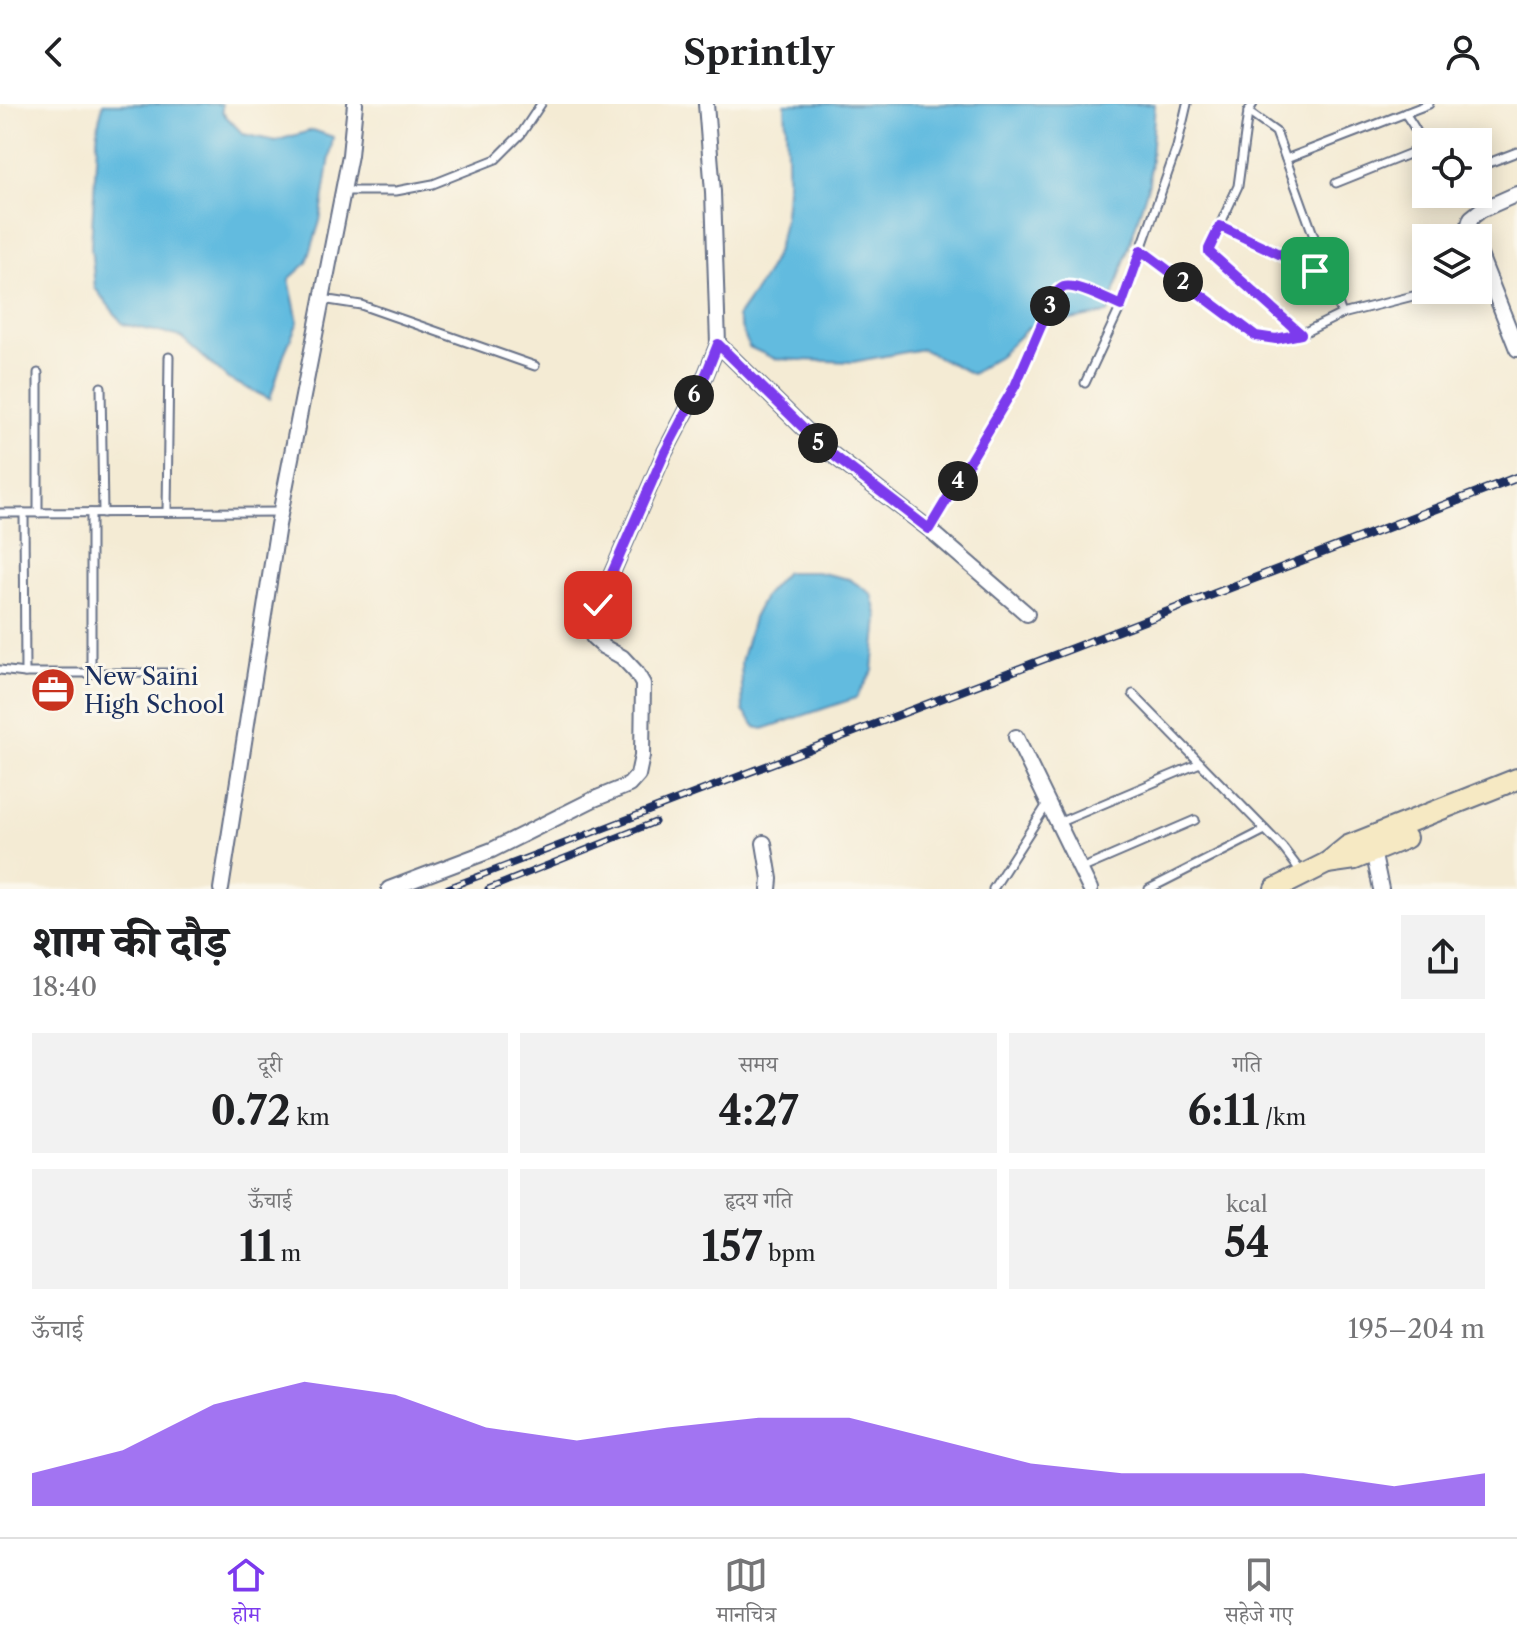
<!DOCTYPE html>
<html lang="hi">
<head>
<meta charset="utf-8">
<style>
	:root { --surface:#fff; --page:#f2f2f2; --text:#202124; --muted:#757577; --line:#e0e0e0; --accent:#7c3aed }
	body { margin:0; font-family:"Libre Caslon Text","Noto Serif Devanagari",serif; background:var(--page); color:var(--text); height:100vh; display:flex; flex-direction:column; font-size:30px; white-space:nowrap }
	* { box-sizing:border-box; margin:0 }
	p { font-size:26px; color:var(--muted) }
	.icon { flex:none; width:44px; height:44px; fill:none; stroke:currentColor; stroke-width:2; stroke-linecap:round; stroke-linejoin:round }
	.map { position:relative; height:785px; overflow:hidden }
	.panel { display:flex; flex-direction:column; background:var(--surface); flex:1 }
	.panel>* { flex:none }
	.tools { position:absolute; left:1412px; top:24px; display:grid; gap:16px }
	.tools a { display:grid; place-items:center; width:80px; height:80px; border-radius:0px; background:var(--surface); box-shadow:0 4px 20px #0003; font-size:40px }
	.pin { position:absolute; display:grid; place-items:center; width:68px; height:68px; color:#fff; margin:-34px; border-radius:16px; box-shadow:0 4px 12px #0006 }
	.km { position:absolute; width:40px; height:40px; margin:-20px; border-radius:50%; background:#222; color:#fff; font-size:22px; line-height:40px; text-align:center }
	.round { display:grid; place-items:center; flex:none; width:84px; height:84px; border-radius:0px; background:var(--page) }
	.headline { display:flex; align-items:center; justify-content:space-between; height:136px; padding:0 32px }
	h1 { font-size:44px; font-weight:800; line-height:60px }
	.stats { display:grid; grid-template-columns:repeat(3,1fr); gap:12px; height:136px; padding:8px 32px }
	.stats div { display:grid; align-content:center; border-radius:0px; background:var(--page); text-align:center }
	.stats b { font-size:40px; font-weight:800 }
	.stats small { font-size:22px; font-weight:400 }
	.stats p { font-size:22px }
	.chart { height:224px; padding:16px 32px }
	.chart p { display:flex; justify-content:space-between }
	.chart svg { width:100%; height:144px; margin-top:8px; fill:var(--accent); opacity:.7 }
	header { display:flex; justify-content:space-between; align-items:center; height:104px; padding:0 32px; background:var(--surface); font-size:36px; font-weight:800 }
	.dock { display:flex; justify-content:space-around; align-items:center; height:112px; border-top:2px solid var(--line); background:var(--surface); font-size:22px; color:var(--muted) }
	.dock a { display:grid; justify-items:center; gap:4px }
	.dock .current { color:var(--accent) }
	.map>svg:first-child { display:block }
	.water { fill:#62bbdf; stroke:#3e759e; stroke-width:2 }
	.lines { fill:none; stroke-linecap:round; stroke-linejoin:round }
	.lane-casing { stroke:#677187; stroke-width:11 }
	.street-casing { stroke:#677187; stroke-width:18 }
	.secondary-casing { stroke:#677187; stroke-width:24 }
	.lane { stroke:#fff; stroke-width:7 }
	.street { stroke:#fff; stroke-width:14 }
	.secondary { stroke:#f6e9c3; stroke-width:20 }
	.rail-casing { stroke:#1b2f5e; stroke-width:7 }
	.rail { stroke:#fbf7ec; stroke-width:4; stroke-dasharray:12; stroke-linecap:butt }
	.route-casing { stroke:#fff; stroke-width:16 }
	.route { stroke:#7c3aed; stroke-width:10 }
	.labels { text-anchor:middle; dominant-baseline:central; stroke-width:6; stroke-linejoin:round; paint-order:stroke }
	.poi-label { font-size:24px; fill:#1b2f5e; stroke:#fbf7ec; text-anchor:start }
</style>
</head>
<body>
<header><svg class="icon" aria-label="back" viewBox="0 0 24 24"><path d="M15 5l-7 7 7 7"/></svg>Sprintly<svg class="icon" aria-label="person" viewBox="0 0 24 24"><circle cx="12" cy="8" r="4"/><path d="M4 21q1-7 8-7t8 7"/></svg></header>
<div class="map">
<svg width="1517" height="785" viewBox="0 0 1517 785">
	<rect width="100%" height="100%" fill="#fbf7ec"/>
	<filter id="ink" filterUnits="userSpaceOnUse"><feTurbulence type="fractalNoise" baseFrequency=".0125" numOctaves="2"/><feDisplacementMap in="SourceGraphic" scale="16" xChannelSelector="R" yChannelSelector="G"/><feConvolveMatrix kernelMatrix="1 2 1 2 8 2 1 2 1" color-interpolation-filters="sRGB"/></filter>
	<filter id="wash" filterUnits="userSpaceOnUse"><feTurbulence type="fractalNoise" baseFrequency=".006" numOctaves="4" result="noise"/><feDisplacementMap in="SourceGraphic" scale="32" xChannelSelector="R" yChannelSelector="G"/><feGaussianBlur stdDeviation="1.8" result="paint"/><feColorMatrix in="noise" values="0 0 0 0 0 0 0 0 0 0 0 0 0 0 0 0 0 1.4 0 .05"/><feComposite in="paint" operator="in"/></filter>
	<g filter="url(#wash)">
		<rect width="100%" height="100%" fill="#f4ebd4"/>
		<g class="water">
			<path d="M103,0H222V8L243,30L275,37L313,26L333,33L320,117L307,159L289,175L298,218L284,250L270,295L228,275L181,233L123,220L95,184L91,142L98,21Z"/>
			<path d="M785,0H1155L1149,79L1108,209L1028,224L1000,251L972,270L922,245L853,258L775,255L749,243L737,213C747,198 759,183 768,166C794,119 787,53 785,0Z"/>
			<path d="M786,468H817L849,475L872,490L878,514L873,566L856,594L763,625L756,623L743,607L741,558L753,514L765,491Z"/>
		</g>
	</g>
	<g filter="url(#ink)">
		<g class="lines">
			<g class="lane-casing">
				<g id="lane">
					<path d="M1253,0L1248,8L1238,82L1209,145V148L1301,230"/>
					<path d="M1248,8L1276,28L1342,210"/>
					<path d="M1286,55L1429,0"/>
					<path d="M1478,63L1517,48"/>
					<path d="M1336,79L1416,47C1426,35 1412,21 1405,9"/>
					<path d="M343,87H396L433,80L496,55L521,30L541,0"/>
					<path d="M1220,122L1328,172"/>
					<path d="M1141,146L1256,232L1276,235L1301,230L1342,210L1421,190L1430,186"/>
					<path d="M322,195L361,201L535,262"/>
					<path d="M38,269V409"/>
					<path d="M1085,279L1121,202L1177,43L1187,0"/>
					<path d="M101,283L103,409"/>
					<path d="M167,408L169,253"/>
					<path d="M0,409L281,408"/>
					<path d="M24,409L25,569"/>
					<path d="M91,409V569"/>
					<path d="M929,425L1015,282L1054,192C1057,188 1059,185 1064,183C1075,179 1109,197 1121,202"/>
					<path d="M0,566L25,569H183"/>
					<path d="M1133,590L1283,744L1302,769"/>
					<path d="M1058,719L1200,659"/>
					<path d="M1081,765L1195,716"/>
					<path d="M993,785L1048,699"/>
					<path d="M1149,785L1265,726"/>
				</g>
			</g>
			<g class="street-casing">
				<g id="street">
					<path d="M706,0L713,88L718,240L824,344L929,425L1027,510"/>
					<path d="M1473,134L1469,120L1471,114L1481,106L1517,90"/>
					<path d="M1478,146L1517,245"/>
					<path d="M1016,633L1090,785"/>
					<path d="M764,739L770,775L769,785"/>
					<path d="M1372,742L1381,785"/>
					<path d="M221,785L278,421L350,51L355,0"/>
					<path d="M389,785L492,746L592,696L629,681L638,671L642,652L643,580L636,568L622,553L604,543L593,533L591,517L665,348L706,270L718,240"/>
				</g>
			</g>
			<g class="secondary-casing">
				<g id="secondary">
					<path d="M1327,759L1355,755L1406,734"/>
					<path d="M1275,785L1327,759L1348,742L1517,675"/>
				</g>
			</g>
			<use href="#lane" class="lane"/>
			<use href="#street" class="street"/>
			<use href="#secondary" class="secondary"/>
			<g class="rail-casing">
				<g id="rail">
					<path d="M1517,372L448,784L1517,375"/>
					<path d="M488,785L655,718"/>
				</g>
			</g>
			<use href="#rail" class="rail"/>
		</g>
	</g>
	<g class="lines" filter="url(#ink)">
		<g class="route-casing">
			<path id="route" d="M598,501L665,348L706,270L718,240L824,344L929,425L1015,282L1054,192C1057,188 1059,185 1064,183C1076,179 1109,197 1121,202L1141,146L1256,232L1276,235L1301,230L1209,148V145L1220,122L1315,167"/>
		</g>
		<use href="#route" class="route"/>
	</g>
	<defs>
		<g id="office-disc" transform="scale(2.3)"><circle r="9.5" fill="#c8321e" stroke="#fbf7ec"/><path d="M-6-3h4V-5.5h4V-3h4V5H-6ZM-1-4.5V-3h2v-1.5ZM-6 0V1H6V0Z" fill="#fff"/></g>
	</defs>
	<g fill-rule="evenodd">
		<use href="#office-disc" x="53" y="586"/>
	</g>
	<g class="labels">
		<g class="poi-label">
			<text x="84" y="572">New Saini<tspan x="84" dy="28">High School</tspan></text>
		</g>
	</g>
</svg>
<div class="tools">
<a><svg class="icon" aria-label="locate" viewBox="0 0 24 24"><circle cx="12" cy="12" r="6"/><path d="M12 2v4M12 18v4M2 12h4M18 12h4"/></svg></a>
<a><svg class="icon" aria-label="layers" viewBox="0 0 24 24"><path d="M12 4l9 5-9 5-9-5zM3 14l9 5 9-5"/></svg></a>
</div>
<div class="pin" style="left:1315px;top:167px;background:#1e9e55"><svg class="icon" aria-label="arrive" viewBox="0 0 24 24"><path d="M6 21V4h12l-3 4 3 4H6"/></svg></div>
<div class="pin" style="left:598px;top:501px;background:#d93025"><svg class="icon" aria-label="check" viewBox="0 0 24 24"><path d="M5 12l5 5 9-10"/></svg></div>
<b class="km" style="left:1183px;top:178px">2</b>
<b class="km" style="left:1050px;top:202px">3</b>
<b class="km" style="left:958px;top:377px">4</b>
<b class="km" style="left:818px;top:339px">5</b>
<b class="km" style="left:694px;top:291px">6</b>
</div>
<section class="panel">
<div class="headline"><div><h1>शाम की दौड़</h1><p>18:40</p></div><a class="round"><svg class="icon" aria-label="share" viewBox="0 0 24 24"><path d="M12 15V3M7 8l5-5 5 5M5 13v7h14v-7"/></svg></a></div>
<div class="stats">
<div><p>दूरी</p><b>0.72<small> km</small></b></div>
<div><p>समय</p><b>4:27</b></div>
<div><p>गति</p><b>6:11<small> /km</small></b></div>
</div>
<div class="stats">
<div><p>ऊँचाई</p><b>11<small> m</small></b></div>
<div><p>हृदय गति</p><b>157<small> bpm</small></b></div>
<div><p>kcal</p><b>54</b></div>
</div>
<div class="chart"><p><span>ऊँचाई</span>195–204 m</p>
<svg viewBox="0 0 160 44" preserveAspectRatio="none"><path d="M0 44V34L10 27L20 13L30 6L40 10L50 20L60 24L70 20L80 17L90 17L100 24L110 31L120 34L130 34L140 34L150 38L160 34V44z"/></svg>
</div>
</section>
<nav class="dock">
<a class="current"><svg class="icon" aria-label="home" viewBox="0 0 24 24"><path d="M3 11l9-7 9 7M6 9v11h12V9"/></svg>होम</a>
<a><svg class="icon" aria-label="map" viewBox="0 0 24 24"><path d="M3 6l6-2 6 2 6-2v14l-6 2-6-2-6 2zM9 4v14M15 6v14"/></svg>मानचित्र</a>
<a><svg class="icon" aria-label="saved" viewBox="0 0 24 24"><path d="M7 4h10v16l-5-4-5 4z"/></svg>सहेजे गए</a>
</nav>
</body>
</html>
